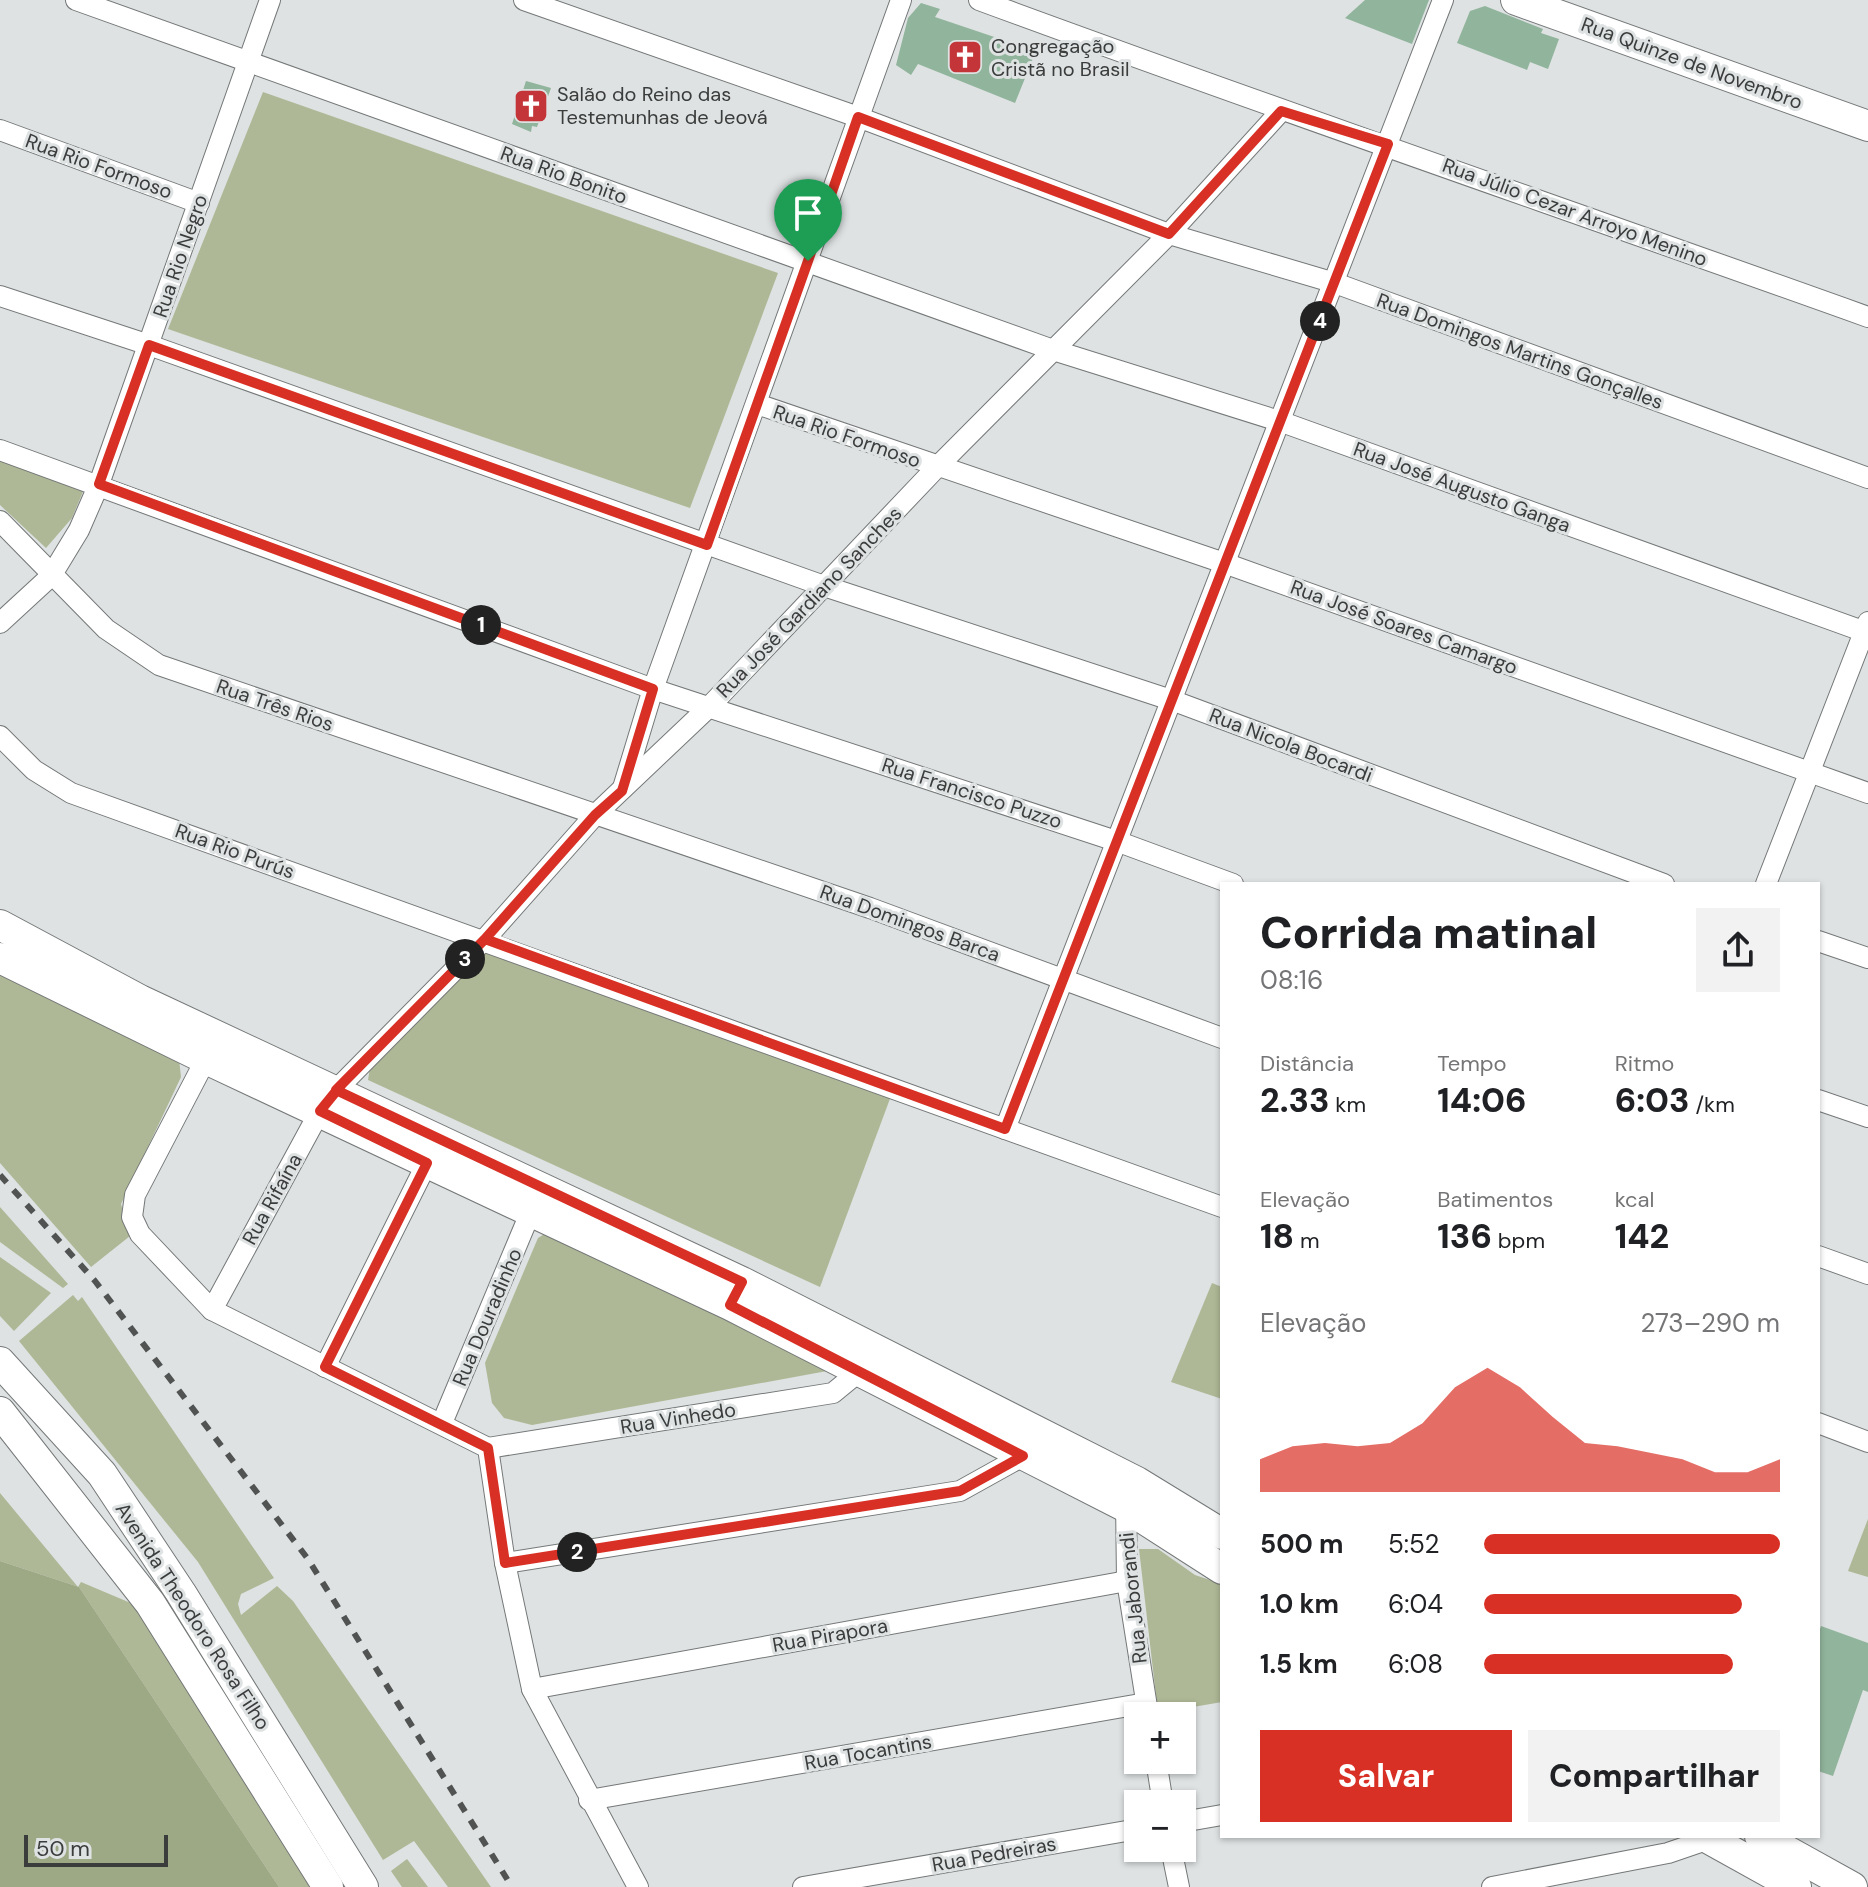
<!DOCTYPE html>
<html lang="pt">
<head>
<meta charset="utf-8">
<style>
	:root { --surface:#fff; --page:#f2f2f2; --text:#202124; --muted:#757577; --accent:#d93025 }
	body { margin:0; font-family:"DM Sans",sans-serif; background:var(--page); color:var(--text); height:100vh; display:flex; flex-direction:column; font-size:30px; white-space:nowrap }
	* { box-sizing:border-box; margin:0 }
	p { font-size:26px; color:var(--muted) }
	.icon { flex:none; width:44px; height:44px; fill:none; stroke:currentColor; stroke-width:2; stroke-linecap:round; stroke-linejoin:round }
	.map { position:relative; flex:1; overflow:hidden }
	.side { position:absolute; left:1220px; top:882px; width:600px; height:956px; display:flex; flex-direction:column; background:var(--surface); border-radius:0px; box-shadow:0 2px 6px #0004 }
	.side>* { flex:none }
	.fabs { position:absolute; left:1124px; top:1702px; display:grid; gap:16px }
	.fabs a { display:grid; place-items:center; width:72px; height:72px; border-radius:0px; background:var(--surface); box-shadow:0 2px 6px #0004; font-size:40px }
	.scale { position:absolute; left:24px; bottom:20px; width:144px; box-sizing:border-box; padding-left:8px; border:4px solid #3b3c3c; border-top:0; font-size:22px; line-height:28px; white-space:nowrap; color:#3b3c3c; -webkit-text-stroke:6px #dee2e2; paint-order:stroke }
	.pin { position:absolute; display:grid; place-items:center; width:68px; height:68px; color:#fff; margin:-82px -34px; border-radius:50% 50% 50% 0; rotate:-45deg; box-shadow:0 0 8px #0007 }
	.pin .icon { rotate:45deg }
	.km { position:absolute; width:40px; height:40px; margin:-20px; border-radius:50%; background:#222; color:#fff; font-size:22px; line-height:40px; text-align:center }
	.round { display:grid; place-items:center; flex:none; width:84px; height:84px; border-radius:0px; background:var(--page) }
	.overview { display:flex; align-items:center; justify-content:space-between; height:136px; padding:0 40px }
	h1 { font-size:44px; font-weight:800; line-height:60px }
	.stats { display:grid; grid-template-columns:repeat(3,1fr); gap:12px; height:136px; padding:8px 40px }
	.stats div { display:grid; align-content:center }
	.stats b { font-size:34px; font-weight:800 }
	.stats small { font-size:22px; font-weight:400 }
	.stats p { font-size:22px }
	.chart { height:224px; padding:16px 40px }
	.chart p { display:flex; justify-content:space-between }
	.chart svg { width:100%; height:144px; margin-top:8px; fill:var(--accent); opacity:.7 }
	.primary-button { display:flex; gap:16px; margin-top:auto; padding:16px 40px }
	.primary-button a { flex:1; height:92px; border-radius:0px; background:var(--accent); color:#fff; font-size:32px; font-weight:800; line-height:92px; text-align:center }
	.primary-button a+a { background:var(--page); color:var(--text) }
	ul { padding:0 40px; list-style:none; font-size:26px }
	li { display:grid; grid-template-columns:128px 96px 1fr; align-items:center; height:60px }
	li i { height:20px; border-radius:10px; background:var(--accent) }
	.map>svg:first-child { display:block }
	.green { fill:#aeb896 }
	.forest { fill:#9da884 }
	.building { fill:#91b49c }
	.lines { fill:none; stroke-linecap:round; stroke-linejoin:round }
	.street-casing { stroke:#757878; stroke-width:22 }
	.secondary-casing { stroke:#757878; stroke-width:32 }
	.street { stroke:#fff; stroke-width:20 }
	.secondary { stroke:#fff; stroke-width:30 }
	.rail { stroke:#515353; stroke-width:6; stroke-dasharray:10 10; stroke-linecap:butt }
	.route-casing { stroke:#fff; stroke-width:16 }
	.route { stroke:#d93025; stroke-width:10 }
	.labels { text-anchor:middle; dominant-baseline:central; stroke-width:6; stroke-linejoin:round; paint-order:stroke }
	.poi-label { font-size:20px; fill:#3b3c3c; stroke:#dee2e2; text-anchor:start }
	.street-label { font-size:20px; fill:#3b3c3c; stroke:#dee2e2 }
</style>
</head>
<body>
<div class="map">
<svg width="1868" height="1887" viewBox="0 0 1868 1887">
	<rect width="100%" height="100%" fill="#dee2e2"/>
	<g class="green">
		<path d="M263,92L778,273L690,508L168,329Z"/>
		<path d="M0,454L87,482L72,518L46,548L0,505Z"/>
		<path d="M485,953L891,1096L820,1287L368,1080L370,1068Z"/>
		<path d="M0,966L179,1059L181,1077L121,1204L130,1236L91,1267L0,1163Z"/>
		<path d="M0,1207L68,1284L63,1288L0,1242Z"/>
		<path d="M549,1231L564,1236L827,1371L532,1425L504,1418L492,1403L485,1363L538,1238Z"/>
		<path d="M0,1257L51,1293L14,1331L0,1316Z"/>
		<path d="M1212,1283L1222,1287V1399L1171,1382Z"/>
		<path d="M73,1295L78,1301L82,1297L274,1578L241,1594L238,1604L241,1615L277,1586L293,1601L491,1887H448L414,1841L383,1860L198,1562L19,1341Z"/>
		<path d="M0,1493L78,1587L81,1582L133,1604L323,1887H279L79,1587L0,1561Z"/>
		<path d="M1868,1519V1577L1848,1571Z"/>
		<path d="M1139,1549H1158L1195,1575L1222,1584V1702L1158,1713Z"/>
		<path d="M407,1859L428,1887H402L391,1871Z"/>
	</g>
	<path class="forest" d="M0,1561L79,1587L279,1887H0Z"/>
	<g class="building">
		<path d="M1365,0H1429L1412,44L1345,18Z"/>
		<path d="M921,3L940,9L935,17L1036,51L1015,103L918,64L911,75L896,65L908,18Z"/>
		<path d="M1485,6L1543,29L1541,33L1559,39L1548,69L1530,62L1527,70L1457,43L1470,11Z"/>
		<path d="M526,81L551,88L537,127L532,126L531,132L512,124Z"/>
		<path d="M1821,1626L1868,1643V1692L1863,1690L1833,1776L1818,1771V1635Z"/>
	</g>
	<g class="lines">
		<g class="street-casing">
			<g id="street">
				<path d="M76,0L1053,350L1282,422L1868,633"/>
				<path d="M524,0L858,117L1169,234L1335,283L1868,478"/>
				<path d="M979,0C1274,109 1572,211 1868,317"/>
				<path d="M0,130L199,203"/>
				<path d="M0,296L149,345L824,586L1174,701L1664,884"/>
				<path d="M757,404L1227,564L1868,793"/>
				<path d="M0,450L653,689L1119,842L1233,884"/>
				<path d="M0,521L106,629L159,665L870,908L1222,1038"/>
				<path d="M0,623L51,576L79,530L99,484L270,0"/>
				<path d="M0,736L34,770L71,793L1222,1207"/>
				<path d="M623,788L653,689L901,0"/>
				<path d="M1766,884L1868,622"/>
				<path d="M1818,941L1868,958"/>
				<path d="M206,1059L135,1195L132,1217L140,1234L212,1310L488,1448L505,1563L532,1689L638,1887"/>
				<path d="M1818,1100L1868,1117"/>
				<path d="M1005,1129L1443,0"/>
				<path d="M1818,1256L1868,1274"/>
				<path d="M212,1310L320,1111L336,1090L485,939L595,815L710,706L937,467L1169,234L1281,111"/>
				<path d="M325,1367L427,1163"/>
				<path d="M442,1423L531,1211"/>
				<path d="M1818,1423L1868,1442"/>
				<path d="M488,1448L833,1393L861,1370"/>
				<path d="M1126,1499L1127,1581L1148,1713"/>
				<path d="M505,1563L960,1491L1023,1456"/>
				<path d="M532,1689L1127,1581"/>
				<path d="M1156,1760L1163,1804"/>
				<path d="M589,1800L1146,1703"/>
				<path d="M1182,1822L1222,1815"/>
				<path d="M1171,1848L1179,1887"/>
				<path d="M803,1887L1138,1829"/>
				<path d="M1492,1887L1668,1853L1709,1839"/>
			</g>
		</g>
		<g class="secondary-casing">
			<g id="secondary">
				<path d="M1516,0L1868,126"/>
				<path d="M0,925L140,1000L742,1282L1137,1482L1222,1534"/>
				<path d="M0,958L206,1059L730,1305L1124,1506L1222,1569"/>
				<path d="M0,1362L102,1474L181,1593L363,1887"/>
				<path d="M0,1412L150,1603L328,1887"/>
				<path d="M1704,1836L1796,1887"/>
				<path d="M1760,1836L1852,1887"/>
			</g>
		</g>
		<use href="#street" class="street"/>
		<use href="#secondary" class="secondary"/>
		<path class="rail" d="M0,1175L95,1281L308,1559L512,1887"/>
	</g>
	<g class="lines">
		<g class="route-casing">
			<path id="route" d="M808,261L707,545L149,345L99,484L653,689L622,791L595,815L485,939L342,1084L320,1111L427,1163L325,1367L488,1448L505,1563L960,1491L1023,1456L730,1305L742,1282L336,1090L485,939L1005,1129L1388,144L1281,111L1169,234L858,117L808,261"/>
		</g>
		<use href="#route" class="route"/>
	</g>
	<defs>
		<g id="church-square" transform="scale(1.8)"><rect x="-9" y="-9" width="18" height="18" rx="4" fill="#c43539" stroke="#dee2e2"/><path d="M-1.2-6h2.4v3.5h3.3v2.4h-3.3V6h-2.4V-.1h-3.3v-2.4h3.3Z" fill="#fff"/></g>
	</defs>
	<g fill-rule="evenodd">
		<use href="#church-square" x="965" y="57"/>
		<use href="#church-square" x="531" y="106"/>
	</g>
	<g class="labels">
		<g class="poi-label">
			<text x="991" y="46">Congregação<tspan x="991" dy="23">Cristã no Brasil</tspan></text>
			<text x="557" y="94">Salão do Reino das<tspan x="557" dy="23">Testemunhas de Jeová</tspan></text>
		</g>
		<g class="street-label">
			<text transform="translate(1692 63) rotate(20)">Rua Quinze de Novembro</text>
			<text transform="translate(99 166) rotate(20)">Rua Rio Formoso</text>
			<text transform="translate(564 175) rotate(20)">Rua Rio Bonito</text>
			<text transform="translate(1575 212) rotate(20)">Rua Júlio Cezar Arroyo Menino</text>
			<text transform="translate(180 256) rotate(-71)">Rua Rio Negro</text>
			<text transform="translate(1520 351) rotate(20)">Rua Domingos Martins Gonçalles</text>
			<text transform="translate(847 436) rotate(19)">Rua Rio Formoso</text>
			<text transform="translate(1462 487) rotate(20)">Rua José Augusto Ganga</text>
			<text transform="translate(809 602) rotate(-46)">Rua José Gardiano Sanches</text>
			<text transform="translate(1404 627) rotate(20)">Rua José Soares Camargo</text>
			<text transform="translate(275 705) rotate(19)">Rua Três Rios</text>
			<text transform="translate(1291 745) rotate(21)">Rua Nicola Bocardi</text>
			<text transform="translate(972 793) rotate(18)">Rua Francisco Puzzo</text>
			<text transform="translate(235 851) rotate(20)">Rua Rio Purús</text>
			<text transform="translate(910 923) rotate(20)">Rua Domingos Barca</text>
			<text transform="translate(272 1199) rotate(-61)">Rua Rifaína</text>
			<text transform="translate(487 1317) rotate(-67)">Rua Douradinho</text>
			<text transform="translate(678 1418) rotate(-9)">Rua Vinhedo</text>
			<text transform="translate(1133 1598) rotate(-96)">Rua Jaborandi</text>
			<text transform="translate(193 1616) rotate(57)">Avenida Theodoro Rosa Filho</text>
			<text transform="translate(830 1635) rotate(-10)">Rua Pirapora</text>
			<text transform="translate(868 1752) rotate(-10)">Rua Tocantins</text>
			<text transform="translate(994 1854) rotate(-10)">Rua Pedreiras</text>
		</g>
	</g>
</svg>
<div class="fabs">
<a>+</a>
<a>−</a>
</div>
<div class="scale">50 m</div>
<div class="pin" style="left:808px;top:261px;background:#1e9e55"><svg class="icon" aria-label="arrive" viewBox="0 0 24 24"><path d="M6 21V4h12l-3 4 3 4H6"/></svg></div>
<b class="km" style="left:481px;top:625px">1</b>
<b class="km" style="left:577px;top:1552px">2</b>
<b class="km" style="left:465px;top:959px">3</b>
<b class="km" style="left:1320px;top:321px">4</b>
<section class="side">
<div class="overview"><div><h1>Corrida matinal</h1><p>08:16</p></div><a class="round"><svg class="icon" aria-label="share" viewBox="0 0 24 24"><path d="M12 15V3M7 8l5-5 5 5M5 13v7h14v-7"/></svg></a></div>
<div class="stats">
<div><p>Distância</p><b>2.33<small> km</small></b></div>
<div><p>Tempo</p><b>14:06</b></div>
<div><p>Ritmo</p><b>6:03<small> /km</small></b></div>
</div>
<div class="stats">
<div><p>Elevação</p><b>18<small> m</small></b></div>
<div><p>Batimentos</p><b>136<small> bpm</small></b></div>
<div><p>kcal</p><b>142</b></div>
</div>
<div class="chart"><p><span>Elevação</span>273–290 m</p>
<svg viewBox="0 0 160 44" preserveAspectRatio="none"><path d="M0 44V34L10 30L20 29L30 30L40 29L50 23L60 12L70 6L80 12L90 21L100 29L110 30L120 32L130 34L140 38L150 38L160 34V44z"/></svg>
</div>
<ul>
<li><b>500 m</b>5:52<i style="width:100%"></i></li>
<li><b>1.0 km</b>6:04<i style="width:87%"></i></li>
<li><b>1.5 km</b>6:08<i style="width:84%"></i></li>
</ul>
<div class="primary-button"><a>Salvar</a><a>Compartilhar</a></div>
</section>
</div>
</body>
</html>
